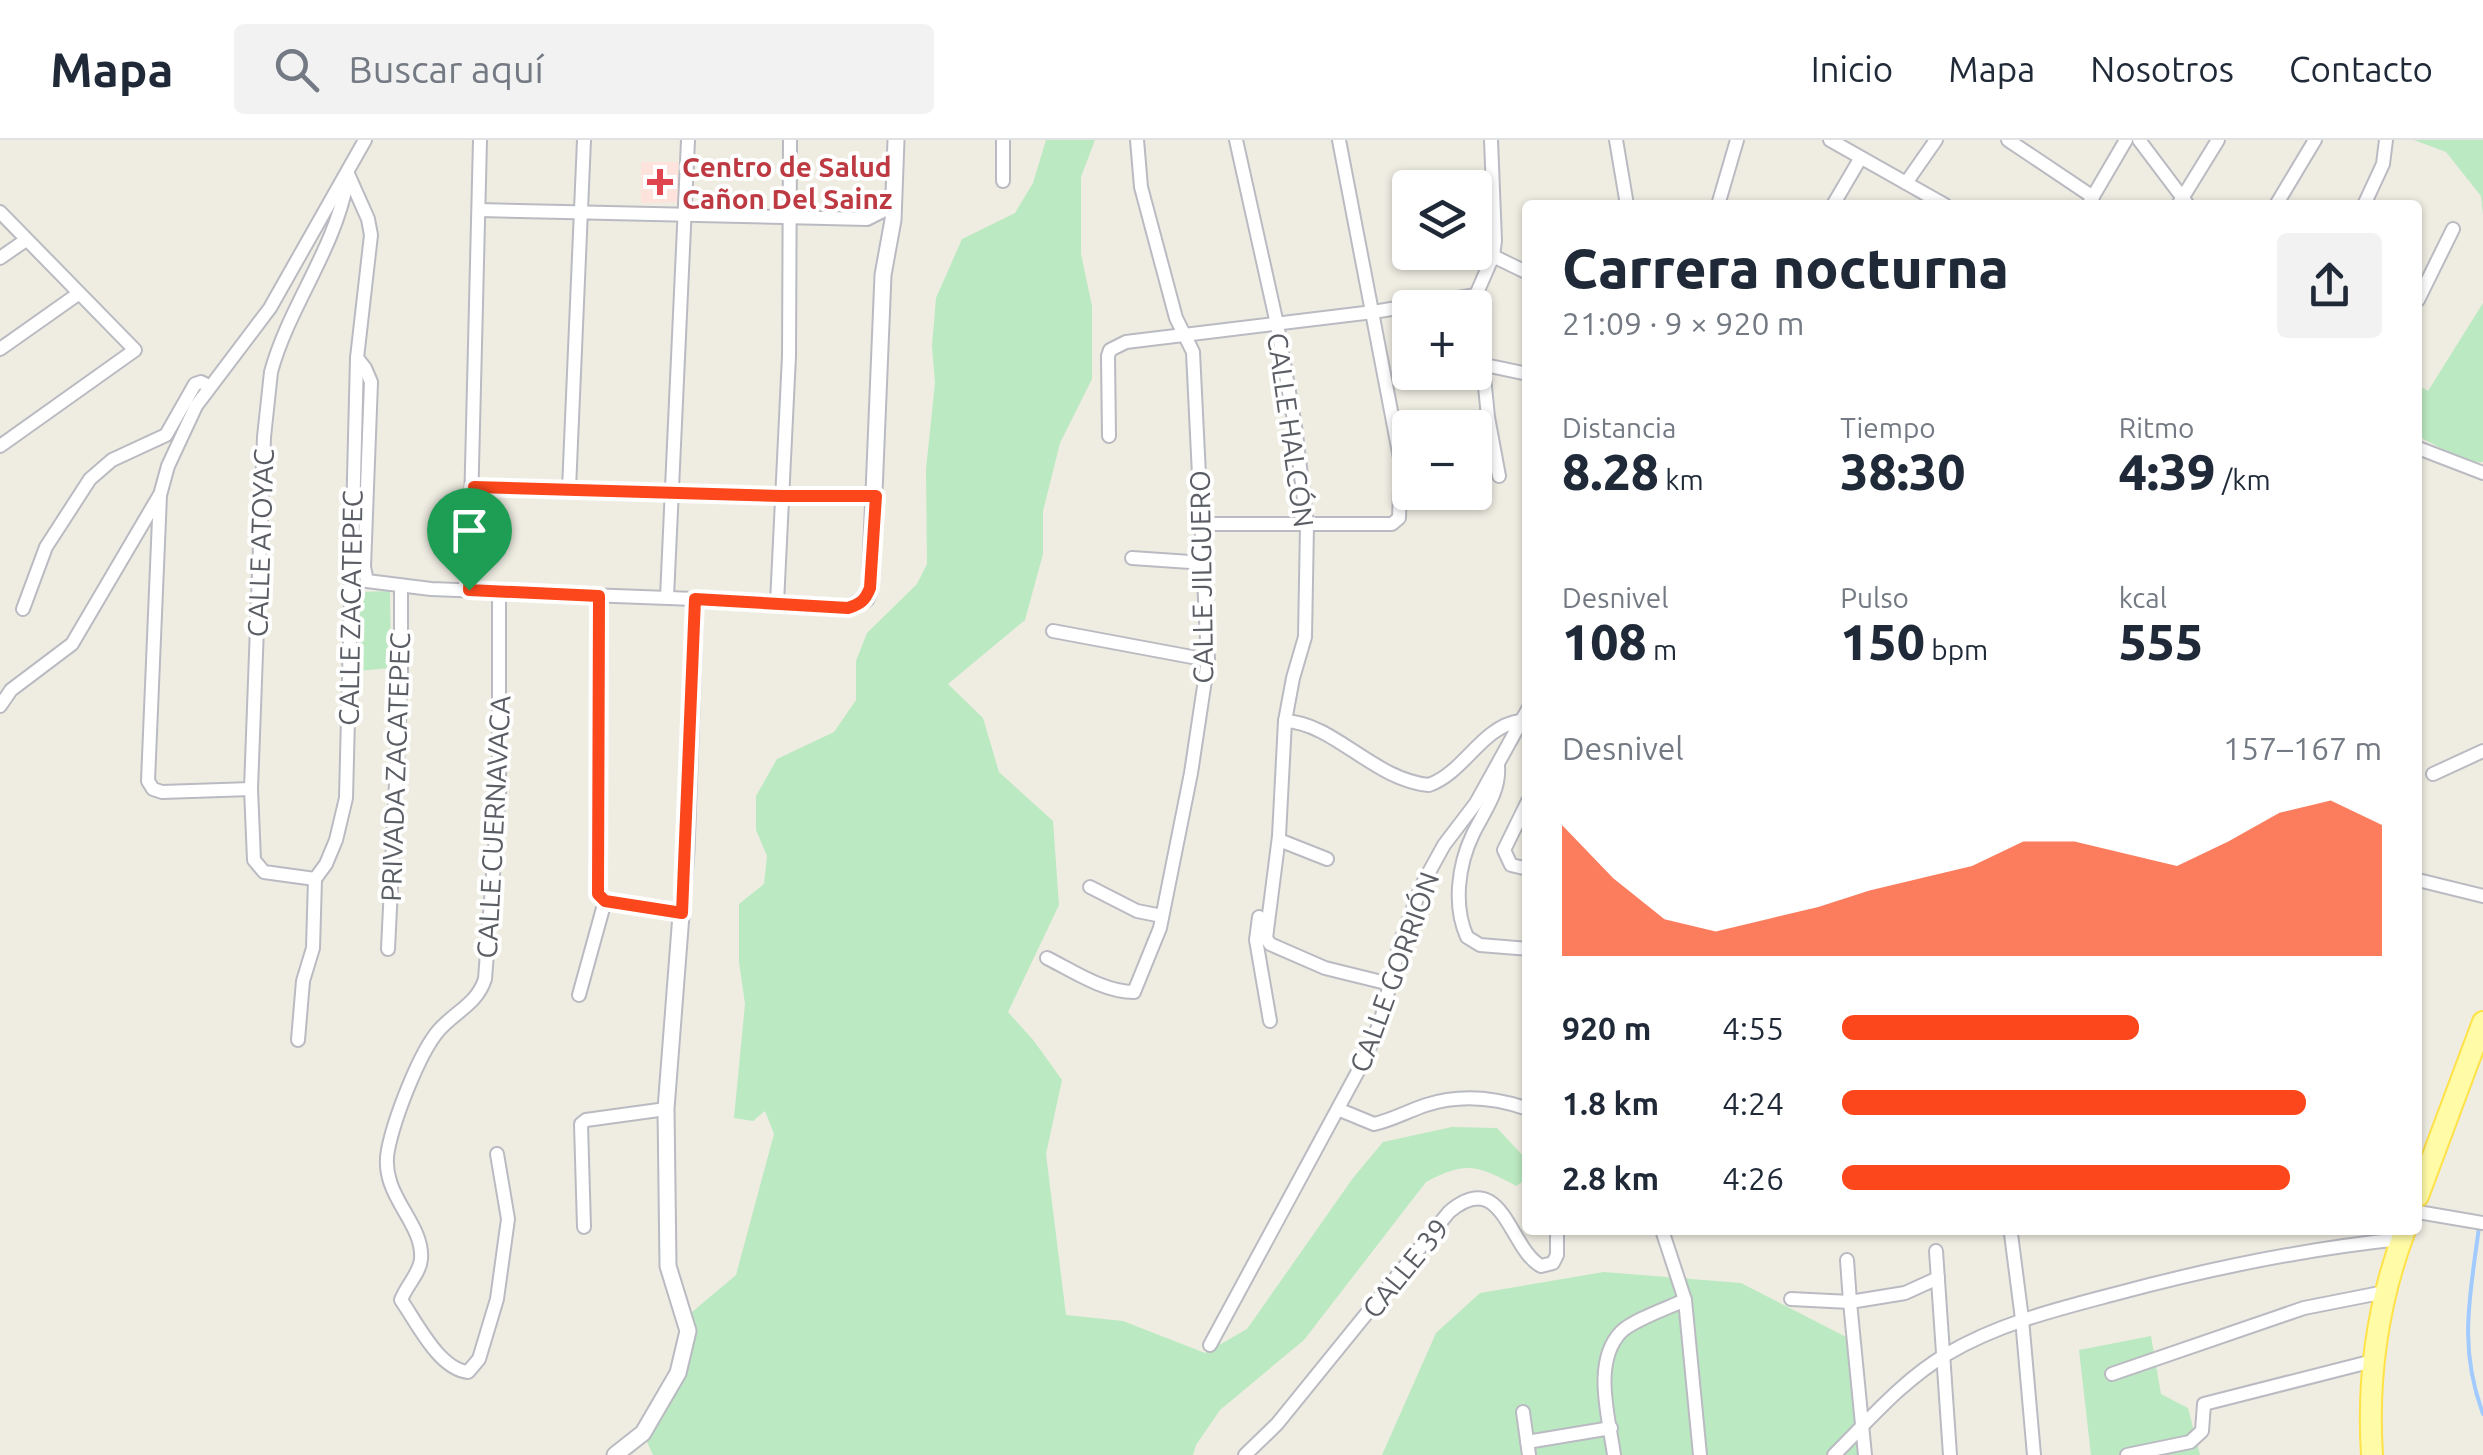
<!DOCTYPE html>
<html lang="es">
<head>
<meta charset="utf-8">
<style>
	:root { --surface:#fff; --page:#f2f2f3; --text:#1f2937; --muted:#747a83; --line:#e0e1e3; --accent:#fb471b }
	body { margin:0; font-family:Ubuntu,sans-serif; background:var(--page); color:var(--text); height:100vh; display:flex; flex-direction:column; font-size:38px; white-space:nowrap }
	* { box-sizing:border-box; margin:0 }
	p { font-size:32px; color:var(--muted) }
	.icon { flex:none; width:55px; height:55px; fill:none; stroke:currentColor; stroke-width:2; stroke-linecap:round; stroke-linejoin:round }
	.map { position:relative; flex:1; overflow:hidden }
	.sheet { position:absolute; left:1522px; top:60px; width:900px; height:1035px; display:flex; flex-direction:column; background:var(--surface); border-radius:10px; box-shadow:0 2px 8px #0004 }
	.sheet>* { flex:none }
	.controls { position:absolute; left:1392px; top:30px; display:grid; gap:20px }
	.controls a { display:grid; place-items:center; width:100px; height:100px; border-radius:10px; background:var(--surface); box-shadow:0 2px 8px #0004; font-size:50px }
	.pin { position:absolute; display:grid; place-items:center; width:85px; height:85px; color:#fff; margin:-102px -42px; border-radius:50% 50% 50% 0; rotate:-45deg; box-shadow:0 0 10px #0007 }
	.pin .icon { rotate:45deg }
	.round { display:grid; place-items:center; flex:none; width:105px; height:105px; border-radius:10px; background:var(--page) }
	.headline { display:flex; align-items:center; justify-content:space-between; height:170px; padding:0 40px }
	h1 { font-size:55px; font-weight:800; line-height:75px }
	.figures { display:grid; grid-template-columns:repeat(3,1fr); gap:15px; height:170px; padding:10px 40px }
	.figures div { display:grid; align-content:center }
	.figures b { font-size:50px; font-weight:800 }
	.figures small { font-size:28px; font-weight:400 }
	.figures p { font-size:28px }
	.chart { height:280px; padding:20px 40px }
	.chart p { display:flex; justify-content:space-between }
	.chart svg { width:100%; height:180px; margin-top:10px; fill:var(--accent); opacity:.7 }
	ul { padding:0 40px; list-style:none; font-size:32px }
	li { display:grid; grid-template-columns:160px 120px 1fr; align-items:center; height:75px }
	li i { height:25px; border-radius:12px; background:var(--accent) }
	header { display:flex; align-items:center; gap:60px; box-sizing:border-box; height:140px; padding:0 50px; background:var(--surface); border-bottom:2px solid var(--line) }
	header strong { font-size:48px }
	nav { display:flex; gap:55px; margin-inline-start:auto; font-size:35px }
	.search { width:700px; height:90px; background:var(--page); display:flex; align-items:center; gap:25px; box-sizing:border-box; padding:0 35px; border-radius:10px; color:var(--muted); font-size:38px }
	.map>svg:first-child { display:block }
	.medical { fill:#fee3dc }
	.green { fill:#bbe9c1 }
	.lines { fill:none; stroke-linecap:round; stroke-linejoin:round }
	.stream { stroke:#a1cbff; stroke-width:4 }
	.minor-casing { stroke:#babbc2; stroke-width:16 }
	.tertiary-casing { stroke:#babbc2; stroke-width:19 }
	.primary-casing { stroke:#ffe24a; stroke-width:24 }
	.minor { stroke:#fff; stroke-width:12 }
	.tertiary { stroke:#fff; stroke-width:15 }
	.primary { stroke:#fffba6; stroke-width:20 }
	.route-casing { stroke:#fff; stroke-width:20 }
	.route { stroke:#fb471b; stroke-width:12 }
	.health-dot { fill:#e0444e; stroke:#fff; stroke-width:4 }
	.labels { text-anchor:middle; dominant-baseline:central; stroke-width:8; stroke-linejoin:round; paint-order:stroke }
	.health-label { font-size:28px; font-weight:bold; fill:#be3a42; stroke:#fff; text-anchor:start }
	.street-label { font-size:28px; fill:#5a5d64; stroke:#fff }
</style>
</head>
<body>
<header>
<strong>Mapa</strong>
<div class="search"><svg class="icon" aria-label="search" viewBox="0 0 24 24"><circle cx="10" cy="10" r="6"/><path d="M15 15l6 6"/></svg>Buscar aquí</div>
<nav><a>Inicio</a><a>Mapa</a><a>Nosotros</a><a>Contacto</a></nav>
</header>
<div class="map">
<svg width="2483" height="1315" viewBox="0 0 2483 1315">
	<rect width="100%" height="100%" fill="#efede2"/>
	<path class="medical" d="M641,22H678V62L641,63Z"/>
	<g class="green">
		<path d="M1046,0H1095L1081,37V114L1092,166V239L1060,303L1043,371V414L1025,480L948,544L983,578L999,632L1053,681L1059,765L1008,872L1034,901L1062,940L1046,1014L1066,1175L1123,1181L1205,1213L1247,1189L1353,1038L1383,1002L1452,987L1497,988L1527,1020V1039L1516,1046C1477,1025 1466,1021 1426,1042L1304,1200L1220,1270L1196,1305L1193,1315H653L643,1293L678,1233L685,1178L736,1135L774,994L765,971L753,981L734,978L745,864L739,822V764L764,744L767,716L756,690V656L777,619L834,592L856,560V521L867,493L917,444L927,424L926,329L935,243L932,206L936,158L962,99L1015,73L1033,43Z"/>
		<path d="M2414,0H2483V75L2481,56L2446,12Z"/>
		<path d="M2483,163V322L2468,323L2418,296V245L2428,251Z"/>
		<path d="M390,451L391,528L357,531L361,452Z"/>
		<path d="M1604,1132L1741,1143L1852,1200L1867,1315H1382L1436,1193L1480,1153Z"/>
		<path d="M2151,1196L2161,1254L2188,1268L2200,1315H2091L2079,1210Z"/>
	</g>
	<g class="lines">
		<path class="stream" d="M2479,1087C2470,1157 2458,1206 2483,1274"/>
		<g class="minor-casing">
			<g id="minor">
				<path d="M1003,0V41"/>
				<path d="M1236,0L1277,184L1295,286L1307,385L1305,497L1293,538L1285,581L1279,696L1266,798L1270,804L1325,828L1390,844"/>
				<path d="M1491,0L1495,101L1493,116L1476,155L1488,277L1499,336"/>
				<path d="M1616,0L1627,65"/>
				<path d="M1830,0L1945,65"/>
				<path d="M2008,0L2093,57"/>
				<path d="M2139,0L2188,65"/>
				<path d="M1906,43L1936,0"/>
				<path d="M1718,65L1737,0"/>
				<path d="M1833,65L1860,19"/>
				<path d="M2088,65L2126,0"/>
				<path d="M2178,65L2218,0"/>
				<path d="M2276,65L2315,0"/>
				<path d="M2364,65L2383,24L2386,0"/>
				<path d="M479,70L867,79L881,72L894,52"/>
				<path d="M0,72L135,210L0,306"/>
				<path d="M1493,116L1528,133"/>
				<path d="M0,118L26,100"/>
				<path d="M2418,160L2453,89"/>
				<path d="M0,209L78,154"/>
				<path d="M357,218L365,228L371,242L364,427L367,441L431,449L695,459"/>
				<path d="M1485,225L1528,234"/>
				<path d="M1109,296L1108,216L1110,210L1126,202L1373,172L1476,155"/>
				<path d="M2418,308L2483,333"/>
				<path d="M474,347L782,356H876"/>
				<path d="M569,349L584,0"/>
				<path d="M1202,384H1392L1399,378L1401,323L1339,0"/>
				<path d="M1132,418L1205,423"/>
				<path d="M469,450L480,0"/>
				<path d="M599,456L596,747L605,761"/>
				<path d="M667,457L688,0"/>
				<path d="M777,463L789,216L790,0"/>
				<path d="M23,469L46,407L90,339L112,320L166,295L195,244L201,242L209,246"/>
				<path d="M1053,491L1208,520"/>
				<path d="M0,566L11,550L72,504L159,356"/>
				<path d="M1285,581C1334,583 1374,640 1429,645C1465,632 1481,587 1520,581"/>
				<path d="M1498,627C1500,652 1483,673 1473,694C1458,725 1453,766 1467,797L1480,805L1528,809"/>
				<path d="M2433,634L2483,611"/>
				<path d="M251,649L162,652L153,649L148,641L160,355L168,326L196,266L270,168L365,0"/>
				<path d="M1528,661L1504,710L1511,725L1528,729"/>
				<path d="M1279,700L1327,719"/>
				<path d="M315,739L264,732L254,720L251,649L264,297L271,232C289,166 334,111 347,42"/>
				<path d="M2418,740L2483,756"/>
				<path d="M1090,747L1137,771L1162,776"/>
				<path d="M605,761L682,773"/>
				<path d="M1259,777L1256,800L1270,881"/>
				<path d="M388,809L401,540V446"/>
				<path d="M1047,818C1073,831 1104,852 1134,852L1160,788L1191,633L1208,520L1193,212L1176,178L1141,47L1137,0"/>
				<path d="M579,855L605,761"/>
				<path d="M298,900L303,841L313,808L315,739L326,724L336,700L346,658L357,218L371,95L368,79L348,34"/>
				<path d="M1340,970L1374,984C1392,980 1408,971 1426,965C1460,954 1494,957 1528,969"/>
				<path d="M497,1014L508,1079L497,1159L479,1219L468,1232C439,1229 417,1183 401,1160C406,1146 420,1133 421,1119C424,1082 379,1055 388,1010C394,979 419,913 439,890C456,871 477,864 485,839L499,655V451"/>
				<path d="M2418,1072L2483,1083"/>
				<path d="M584,1087L581,984L586,980L666,969"/>
				<path d="M1662,1090L1685,1160L1700,1315"/>
				<path d="M2011,1094L2022,1179L2034,1315"/>
				<path d="M1936,1111L1950,1315"/>
				<path d="M1847,1120L1850,1162L1905,1153L1938,1138"/>
				<path d="M1791,1159L1850,1162L1865,1315"/>
				<path d="M1210,1205L1363,922L1381,880L1400,803L1422,745L1444,705L1476,663L1528,569"/>
				<path d="M2112,1234L2304,1168L2385,1152"/>
				<path d="M1523,1272L1529,1315"/>
				<path d="M1527,1302L1611,1288"/>
				<path d="M1245,1315L1277,1284L1449,1072C1503,1026 1509,1109 1541,1126L1553,1123L1557,1115V1090"/>
				<path d="M1614,1315C1609,1278 1592,1222 1621,1192C1633,1180 1668,1168 1685,1160"/>
				<path d="M1834,1315C1870,1279 1903,1240 1947,1214C1998,1184 2054,1170 2111,1155C2207,1129 2303,1109 2401,1099"/>
				<path d="M2127,1315L2190,1302L2202,1291L2204,1264L2373,1221"/>
			</g>
		</g>
		<g class="tertiary-casing">
			<path id="tertiary" d="M615,1315L643,1293L678,1233L688,1191L668,1126L666,969L686,710L695,459L848,468L866,459L870,449L883,135L893,80L896,0"/>
		</g>
		<g class="primary-casing">
			<g id="primary">
				<path d="M2418,1056L2483,882"/>
				<path d="M2372,1315C2367,1238 2378,1162 2405,1090"/>
			</g>
		</g>
		<use href="#minor" class="minor"/>
		<use href="#tertiary" class="tertiary"/>
		<use href="#primary" class="primary"/>
	</g>
	<g class="lines">
		<g class="route-casing">
			<path id="route" d="M474,347L782,356H876L870,448C865,461 860,464 848,468L695,459L682,773L605,761L598,754L599,456L469,450Z"/>
		</g>
		<use href="#route" class="route"/>
	</g>
	<path class="health-dot" d="M655 27h10v10h10v10h-10v10h-10v-10h-10v-10h10z"/>
	<g class="labels">
		<g class="health-label">
			<text x="682" y="26">Centro de Salud<tspan x="682" dy="32">Cañon Del Sainz</tspan></text>
		</g>
		<g class="street-label">
			<text transform="translate(1291 290) rotate(82)">CALLE HALCÓN</text>
			<text transform="translate(260 403) rotate(-88)">CALLE ATOYAC</text>
			<text transform="translate(1201 437) rotate(-91)">CALLE JILGUERO</text>
			<text transform="translate(350 468) rotate(-89)">CALLE ZACATEPEC</text>
			<text transform="translate(395 627) rotate(-88)">PRIVADA ZACATEPEC</text>
			<text transform="translate(493 687) rotate(-87)">CALLE CUERNAVACA</text>
			<text transform="translate(1394 832) rotate(-70)">CALLE GORRIÓN</text>
			<text transform="translate(1405 1128) rotate(-51)">CALLE 39</text>
		</g>
	</g>
</svg>
<div class="controls">
<a><svg class="icon" aria-label="layers" viewBox="0 0 24 24"><path d="M12 4l9 5-9 5-9-5zM3 14l9 5 9-5"/></svg></a>
<a>+</a>
<a>−</a>
</div>
<div class="pin" style="left:469px;top:450px;background:#1e9e55"><svg class="icon" aria-label="arrive" viewBox="0 0 24 24"><path d="M6 21V4h12l-3 4 3 4H6"/></svg></div>
<section class="sheet">
<div class="headline"><div><h1>Carrera nocturna</h1><p>21:09 · 9 × 920 m</p></div><a class="round"><svg class="icon" aria-label="share" viewBox="0 0 24 24"><path d="M12 15V3M7 8l5-5 5 5M5 13v7h14v-7"/></svg></a></div>
<div class="figures">
<div><p>Distancia</p><b>8.28<small> km</small></b></div>
<div><p>Tiempo</p><b>38:30</b></div>
<div><p>Ritmo</p><b>4:39<small> /km</small></b></div>
</div>
<div class="figures">
<div><p>Desnivel</p><b>108<small> m</small></b></div>
<div><p>Pulso</p><b>150<small> bpm</small></b></div>
<div><p>kcal</p><b>555</b></div>
</div>
<div class="chart"><p><span>Desnivel</span>157–167 m</p>
<svg viewBox="0 0 160 44" preserveAspectRatio="none"><path d="M0 44V12L10 25L20 35L30 38L40 35L50 32L60 28L70 25L80 22L90 16L100 16L110 19L120 22L130 16L140 9L150 6L160 12V44z"/></svg>
</div>
<ul>
<li><b>920 m</b>4:55<i style="width:55%"></i></li>
<li><b>1.8 km</b>4:24<i style="width:86%"></i></li>
<li><b>2.8 km</b>4:26<i style="width:83%"></i></li>
</ul>
</section>
</div>
</body>
</html>
